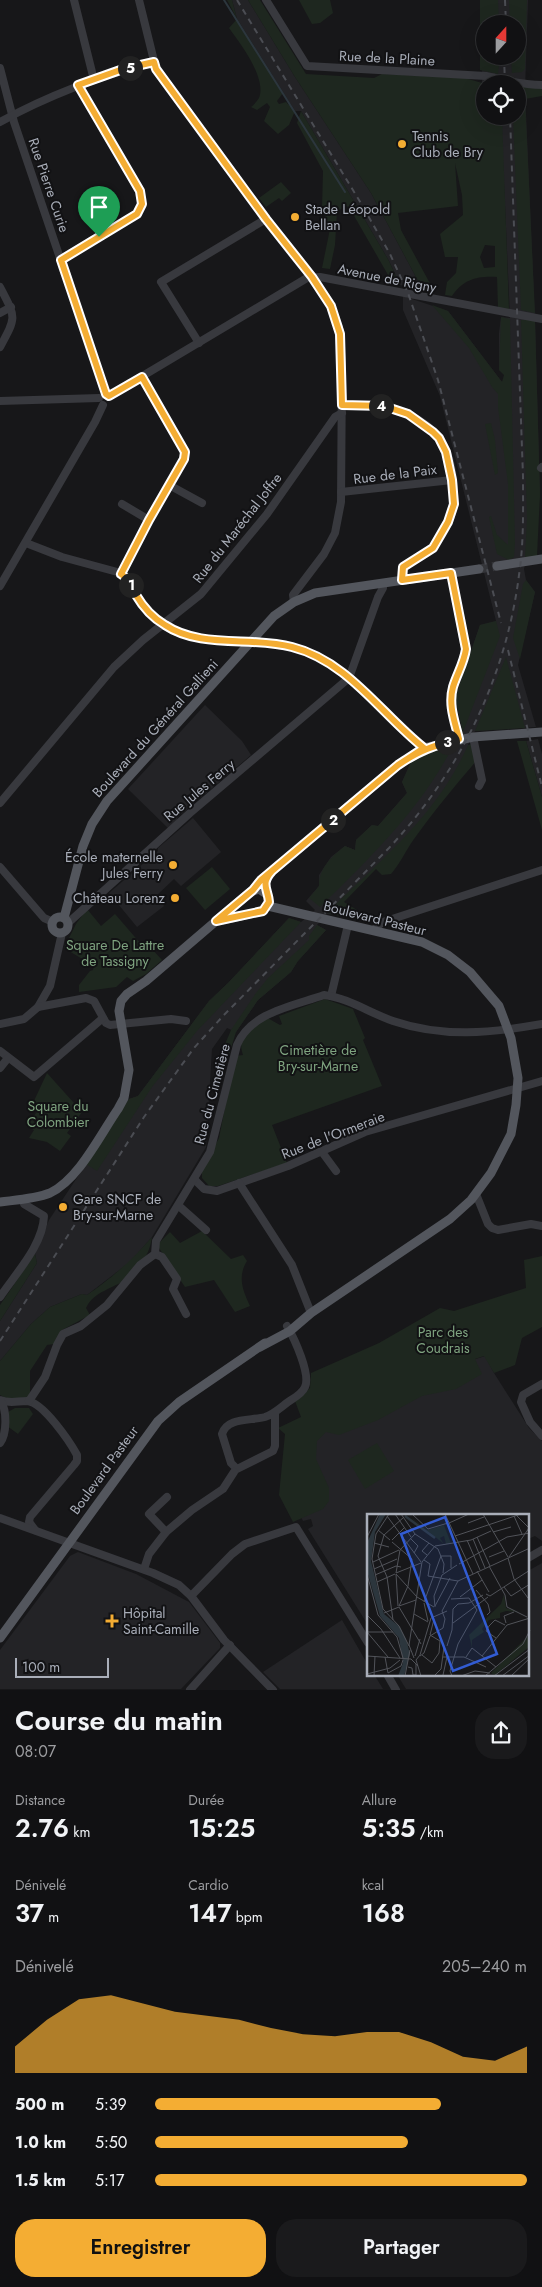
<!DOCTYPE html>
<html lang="fr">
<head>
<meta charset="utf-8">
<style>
	:root { --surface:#111113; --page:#1a1a1c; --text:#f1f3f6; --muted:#9c9da0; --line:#303133; --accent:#f4ad33 }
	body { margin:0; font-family:Jost,sans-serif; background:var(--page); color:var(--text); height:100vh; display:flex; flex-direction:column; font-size:19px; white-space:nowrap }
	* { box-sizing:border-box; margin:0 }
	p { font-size:16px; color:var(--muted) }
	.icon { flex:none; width:28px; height:28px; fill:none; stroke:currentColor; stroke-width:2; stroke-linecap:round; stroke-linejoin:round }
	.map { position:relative; height:1690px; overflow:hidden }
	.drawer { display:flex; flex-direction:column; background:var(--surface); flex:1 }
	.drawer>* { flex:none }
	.needle { width:32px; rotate:21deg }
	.tools { position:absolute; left:476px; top:15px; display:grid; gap:10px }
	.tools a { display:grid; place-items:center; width:50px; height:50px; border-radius:50%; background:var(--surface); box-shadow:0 5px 20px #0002,0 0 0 1px var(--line); font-size:25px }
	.scale { position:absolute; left:15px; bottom:12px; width:94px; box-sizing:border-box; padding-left:5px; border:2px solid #a9aeb9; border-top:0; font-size:14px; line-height:18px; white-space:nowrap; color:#a9aeb9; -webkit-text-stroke:4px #121214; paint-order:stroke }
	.pin { position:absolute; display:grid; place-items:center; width:42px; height:42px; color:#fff; margin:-51px -21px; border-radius:50% 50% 50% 0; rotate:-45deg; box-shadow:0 0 5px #0007 }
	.pin .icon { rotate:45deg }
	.km { position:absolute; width:25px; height:25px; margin:-12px; border-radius:50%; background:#222; color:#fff; font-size:14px; line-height:25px; text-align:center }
	.round { display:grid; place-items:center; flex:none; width:52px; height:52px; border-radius:20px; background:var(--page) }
	.summary { display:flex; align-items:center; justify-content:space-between; height:85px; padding:0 15px }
	h1 { font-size:28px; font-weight:600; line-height:38px }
	.metrics { display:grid; grid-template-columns:repeat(3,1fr); gap:8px; height:85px; padding:5px 15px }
	.metrics div { display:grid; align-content:center }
	.metrics b { font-size:25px; font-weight:600 }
	.metrics small { font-size:14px; font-weight:400 }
	.metrics p { font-size:14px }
	.chart { height:140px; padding:10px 15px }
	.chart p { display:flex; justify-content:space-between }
	.chart svg { width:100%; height:90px; margin-top:5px; fill:var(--accent); opacity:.7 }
	.button { display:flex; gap:10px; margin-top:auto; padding:10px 15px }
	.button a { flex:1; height:58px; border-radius:20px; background:var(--accent); color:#111; font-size:20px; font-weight:600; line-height:58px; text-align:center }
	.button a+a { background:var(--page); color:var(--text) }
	ul { padding:0 15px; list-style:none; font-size:16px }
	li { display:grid; grid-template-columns:80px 60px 1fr; align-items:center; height:38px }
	li i { height:12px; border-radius:6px; background:var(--accent) }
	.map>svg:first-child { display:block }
	.built { fill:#232326; fill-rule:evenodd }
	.green { fill:#1e271f; fill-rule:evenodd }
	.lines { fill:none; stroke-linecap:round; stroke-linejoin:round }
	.stream { stroke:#2c363d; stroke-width:2 }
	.major-tunnel { stroke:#343539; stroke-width:9; stroke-dasharray:9 4.5; stroke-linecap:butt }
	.minor { stroke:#38393e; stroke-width:8 }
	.major { stroke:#53565d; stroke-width:9 }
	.rail { stroke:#4b4d53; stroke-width:2; stroke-dasharray:6 5; stroke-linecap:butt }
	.route-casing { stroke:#fff; stroke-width:10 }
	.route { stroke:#f4ad33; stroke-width:6 }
	.poi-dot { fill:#f4ad33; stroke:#121214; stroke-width:2 }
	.labels { text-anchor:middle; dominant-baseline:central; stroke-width:4; stroke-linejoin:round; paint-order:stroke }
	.street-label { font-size:14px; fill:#a9aeb9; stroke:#121214 }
	.poi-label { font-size:14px; fill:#a9aeb9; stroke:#121214; text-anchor:start }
	.park-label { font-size:14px; fill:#7fa480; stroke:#121214 }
	.inset-river { fill:none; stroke:#2c363d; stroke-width:2.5 }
	.inset-road { fill:none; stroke:#515359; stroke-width:1 }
	.view { fill:#325cd3; fill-opacity:0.15; stroke:#325cd3; stroke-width:2.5 }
	.inset-edge { fill:none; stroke:#a9aeb9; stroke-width:2.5 }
</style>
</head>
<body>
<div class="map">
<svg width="542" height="1690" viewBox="0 0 542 1690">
	<rect width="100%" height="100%" fill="#171719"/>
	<g class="built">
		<path d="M232,0H248L295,77L371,193L424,292L400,285L389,261L301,111H295L237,19Z"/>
		<path d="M483,0H528L525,91L535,320L540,495L524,569L526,580L535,592L518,665L536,727L475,731L468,745L474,744L477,760L409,834L341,904L339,915L327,914L317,925L326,930L297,962L291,972L258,1000L236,1032L227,1028L212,1049L206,1147L152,1237L130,1262L87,1295L82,1294L50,1307L31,1324L0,1361V1321L37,1263L35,1254L49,1220L129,1099L138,1096L209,1001L228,983L289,918L301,922L315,910L306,901L319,886V875L331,857L345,846L355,850L356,840L372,825L378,826L407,793L402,782L411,762L459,740L463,732L455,698L480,625L496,621L440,396L403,310V296L448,311L502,382L504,380V374L499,370V333L501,317L510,318L501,116H518V84L482,83ZM485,24H518V56H485Z"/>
		<path d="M205,705L242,741L251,755L177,818L178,820L169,829L128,789Z"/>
		<path d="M538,739L542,754V797L526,741Z"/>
		<path d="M193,818L221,852L181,886L174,879L156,896L164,906L137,927L109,893L158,851V848Z"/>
		<path d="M485,1356L494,1373L529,1428L542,1441V1541L535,1536L528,1539V1516H368V1625L308,1529L313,1526L311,1519L303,1521L301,1517L292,1446L369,1394Z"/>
		<path d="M78,1552L136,1574L189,1602L220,1643V1648L181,1689H0V1650L70,1556Z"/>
		<path d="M542,1563V1689H406L398,1676H528V1571Z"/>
		<path d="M342,1620L368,1665V1676H375L383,1689H280L263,1672Z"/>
	</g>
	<g class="green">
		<path d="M227,0H232L237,19L283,93L277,101L279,104L286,102L295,111L289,125L278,134L264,121L270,107L267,103L257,110L251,107C254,105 257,101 259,98C267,78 240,43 229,28L237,19Z"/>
		<path d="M248,0H260L306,74L374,78L382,74L465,78L482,83L499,82V84H485V116H502L509,309L498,308L497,277C477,276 464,279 452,296L445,295L447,282L456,273L458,257H445L440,234L463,215L462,195L455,163L458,206L398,213L401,230L433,289L431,293L424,292L371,193L295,77ZM485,245L495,246V267L484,268L480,257Z"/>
		<path d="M299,0H330L333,13L320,23L312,24Z"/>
		<path d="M480,0H498L499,24H485V56H500L498,74L480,70Z"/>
		<path d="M509,0H527L525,69L522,72L512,73L511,56H518V24H510Z"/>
		<path d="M518,84L542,89V96L525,99L535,313L521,310L513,116H518Z"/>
		<path d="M301,111L389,261L400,285L395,287L349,207L345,206L337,212L335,245L330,269L322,268L330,229L322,208L323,171L297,123Z"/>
		<path d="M281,182L291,193L282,201L279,198L266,207L259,198Z"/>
		<path d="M432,305L448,311L502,382L504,375L499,370L501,317L510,319L515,543L514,557L509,560L497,554L489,517L491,516L497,535L508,545V484L498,407V394L492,387L469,348Z"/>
		<path d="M521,320H535L540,495L537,556L525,558L527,518Z"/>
		<path d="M491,423L495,440L498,473L495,475L485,424Z"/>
		<path d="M526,580L535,592L520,659L513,638L523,584Z"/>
		<path d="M496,621L500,636L463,732L455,698L480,625Z"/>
		<path d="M506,657L525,728L475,731Z"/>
		<path d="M517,741H526L542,797V830Z"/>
		<path d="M455,742C423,807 371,857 320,907L309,898L319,886C319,868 331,857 345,846L355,850L356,840L372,825L378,826L407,793L402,782L411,762Z"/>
		<path d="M474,744L477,760C455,786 434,811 414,839C406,850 400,864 391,874L382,875L376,869L344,902L362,913L359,920L327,913C379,861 437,816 468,745Z"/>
		<path d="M212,867L230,889L205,910L186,888Z"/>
		<path d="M87,909L101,926L115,914L147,951L151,948L162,960L146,974L133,981L127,977L116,987L79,992V985L90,971L93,970L94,966L64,948L76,924Z"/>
		<path d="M289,918L301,922L197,1031L152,1087L97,1171L86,1164L129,1099L138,1096L209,1001L228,983Z"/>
		<path d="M317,925L326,930L298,961L291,972L258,1000L236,1032L224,1071L218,1069L220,1056L231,1030L256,993L268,978L309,940V936Z"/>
		<path d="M325,999L353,1009L365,1038L363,1040L382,1086L272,1125L287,1163L218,1186H209L202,1178V1170L219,1138L235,1056L243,1055C236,1034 250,1029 264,1016L280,1025L282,1024L279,1016Z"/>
		<path d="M47,1073L82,1112L67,1133L71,1136L60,1151L47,1142L29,1138L34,1130L26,1126L40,1108L33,1103Z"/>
		<path d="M202,1231L231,1259L243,1255L247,1261C237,1277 243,1291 250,1306L235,1312L214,1280L185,1287L157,1245L170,1232L180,1243Z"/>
		<path d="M152,1237C150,1254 140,1268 126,1279C113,1289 94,1291 86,1308L90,1315L62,1330L54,1344L47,1345L30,1371V1396C22,1401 8,1400 0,1395V1361L31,1324L50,1307L82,1294L87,1295C112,1278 132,1260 152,1237Z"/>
		<path d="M35,1254L37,1263L0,1321V1305Z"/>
		<path d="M542,1256V1327L522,1338L515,1365L494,1373L484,1356L475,1359L482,1374L456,1389L422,1396L378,1420L339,1435L326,1432L317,1441L316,1459L329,1488V1501L323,1509L293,1522L279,1495L285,1434L278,1428L301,1417L295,1401L310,1388L311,1373L379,1343L440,1308L454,1311L526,1288L524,1260Z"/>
		<path d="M15,1408H29L33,1414L18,1434L7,1426L8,1412Z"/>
		<path d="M377,1443L394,1471L365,1489L348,1460Z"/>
	</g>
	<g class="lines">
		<path class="stream" d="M224,0L345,192"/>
		<path class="major-tunnel" d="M479,569L497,566"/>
		<g class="minor">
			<path d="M74,0L94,80"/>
			<path d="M139,0L156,69L266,219L312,277L331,306L339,327L342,365L341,502L335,533L324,554L293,595L294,602"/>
			<path d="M266,0L307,66L486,76C505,80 523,85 542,85"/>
			<path d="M0,68L14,122L106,394"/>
			<path d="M0,122C49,95 100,76 154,62"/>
			<path d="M61,259L137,214L142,204L140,191L78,85"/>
			<path d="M0,287C16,318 17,316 0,347"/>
			<path d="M0,313L11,307"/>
			<path d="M199,343L161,282L266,219"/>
			<path d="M109,396L307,278L320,277L542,319"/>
			<path d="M0,401L99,398"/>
			<path d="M342,405C365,405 388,404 409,415C420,420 432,428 439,438C452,454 455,485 454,504C452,519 442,538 432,548C424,556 413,561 403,567L402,580"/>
			<path d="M541,468L542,467"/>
			<path d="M169,485L202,503"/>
			<path d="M341,492L452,480"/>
			<path d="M122,504L149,520"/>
			<path d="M26,543L62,557L121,573C129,579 131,587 136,595C143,607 153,618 165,626C201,649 251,636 292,647C347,661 382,714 424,748"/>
			<path d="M121,573L149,520L184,459L185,452L142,377"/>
			<path d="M451,573L465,649C465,663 457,674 453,687C448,705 455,722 459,739"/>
			<path d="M0,586L95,422L103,405"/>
			<path d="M473,737L482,780L479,786"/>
			<path d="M0,803L114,667L143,640L201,594L267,514L335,417L342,413"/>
			<path d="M0,867L44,918L53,922"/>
			<path d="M68,923L190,813L349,678L378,597L383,588V584"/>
			<path d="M373,930L383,922L542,870"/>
			<path d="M331,996L348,925"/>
			<path d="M38,1007L50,986L62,933"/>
			<path d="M0,1024L24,1019L38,1007L86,998L94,1001L106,1023L110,1025L171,1019L186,1021"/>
			<path d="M0,1051L34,1077L103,1018"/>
			<path d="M0,1068L8,1058"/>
			<path d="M322,1152L336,1171"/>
			<path d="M195,1180L204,1189L217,1191L288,1166L365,1132L542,1081"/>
			<path d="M239,1183L292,1265L311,1313"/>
			<path d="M476,1194L488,1224L492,1228L498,1230L531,1224L542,1226"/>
			<path d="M179,1206L206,1230"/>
			<path d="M155,1254L162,1257L177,1279L173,1289L186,1314"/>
			<path d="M0,1297C16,1273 43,1245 44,1216L24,1204L23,1199"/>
			<path d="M542,1384L523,1395L521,1402L530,1422L542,1436"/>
			<path d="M0,1400C10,1404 17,1401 27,1401C43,1402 70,1442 77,1455V1461L74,1465L30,1517L29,1522L35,1530"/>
			<path d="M29,1401L45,1377L57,1345L63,1334L81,1326L107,1305L140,1265L155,1254L156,1241L210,1152L237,1045C251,1012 293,1006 324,995C348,998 370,1013 393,1021C443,1038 491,1033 542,1024"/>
			<path d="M275,1412V1446L273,1451L237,1469L231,1463L222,1434C227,1417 251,1421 265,1417C274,1414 281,1407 288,1402C294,1398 302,1394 305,1387C311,1374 294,1338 287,1326"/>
			<path d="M0,1443C7,1434 7,1411 1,1401"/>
			<path d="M0,1518L153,1573L179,1585L191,1596L224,1640L273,1690"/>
			<path d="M166,1532L149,1514L167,1497"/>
			<path d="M528,1558L542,1550"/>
			<path d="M144,1569L149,1554L166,1532L192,1510L223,1489L234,1472"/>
			<path d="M191,1596L232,1554L245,1544L296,1527L368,1643"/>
			<path d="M388,1676L396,1690"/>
			<path d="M190,1690L230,1645"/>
		</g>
		<g class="major">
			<path d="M497,566L542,559"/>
			<path d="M253,890L259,882L398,765L424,748L473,737L542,732"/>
			<circle cx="60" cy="925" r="8"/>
			<path d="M64,918L83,846L92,824L107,801L274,616L294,602L315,593L479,569"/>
			<path d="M0,1202C16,1200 35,1199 50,1193C79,1179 100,1135 118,1109L124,1098L129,1070L119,1011L121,1001L127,994L146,981L250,892L259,889L268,895L269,902L263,911L217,921"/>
			<path d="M260,1347L290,1331L311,1313L450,1219L471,1200L491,1173L511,1134L516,1105L518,1078L511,1038L499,1006L470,972L448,955L422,942L268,906"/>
			<path d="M0,1638L158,1421L179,1402L265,1343"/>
		</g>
		<g class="rail">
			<path d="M237,0L359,200L390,254L408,293L438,380L501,623"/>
			<path d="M505,0L506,24"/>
			<path d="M504,56L505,84"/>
			<path d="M508,650L542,787"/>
			<path d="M0,1341L144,1117L194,1048L223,1016L389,848C459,773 506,678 519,575C524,542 523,509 523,476L510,116"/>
		</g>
	</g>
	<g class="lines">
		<g class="route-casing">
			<path id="route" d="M99,237L61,260L106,394L109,396L142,377L185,452L184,459L149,520L121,574C129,579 131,587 136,595C143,607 153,618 165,625C201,649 251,636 292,647C348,661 381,714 424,748L398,765L261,880L253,890L216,921L263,911L269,902C268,889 260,884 272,871L398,765C420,750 433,746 459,739C455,722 448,705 453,687C457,674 464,663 466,649L451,573L402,580L403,567L433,548L448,522L454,504L452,480L446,452L439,438L433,432L408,414L384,406L342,405L340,334L331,306L312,277L266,219L156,69L154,62L123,69L78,85L140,191L142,204L137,214L99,237"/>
		</g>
		<use href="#route" class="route"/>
	</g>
	<g class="poi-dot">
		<circle cx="402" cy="144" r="5"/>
		<circle cx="295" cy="217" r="5"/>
		<circle cx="173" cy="865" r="5"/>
		<circle cx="175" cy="898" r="5"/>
		<circle cx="63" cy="1207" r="5"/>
		<path d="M109.5 1613.5h5v5h5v5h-5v5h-5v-5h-5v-5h5z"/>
	</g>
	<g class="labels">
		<g class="street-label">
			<text transform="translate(387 58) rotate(3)">Rue de la Plaine</text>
			<text transform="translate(49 185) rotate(71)">Rue Pierre Curie</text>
			<text transform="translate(387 278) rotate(11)">Avenue de Rigny</text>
			<text transform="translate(395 474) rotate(-7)">Rue de la Paix</text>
			<text transform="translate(237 528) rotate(-52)">Rue du Maréchal Joffre</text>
			<text transform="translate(155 728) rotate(-48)">Boulevard du Général Gallieni</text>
			<text transform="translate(199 790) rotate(-40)">Rue Jules Ferry</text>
			<text transform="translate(375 918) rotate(14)">Boulevard Pasteur</text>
			<text transform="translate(212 1094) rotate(-75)">Rue du Cimetière</text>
			<text transform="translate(333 1135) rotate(-21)">Rue de l'Ormeraie</text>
			<text transform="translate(104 1470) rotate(-54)">Boulevard Pasteur</text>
		</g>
		<g class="poi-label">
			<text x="412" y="136">Tennis<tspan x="412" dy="16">Club de Bry</tspan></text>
			<text x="305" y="209">Stade Léopold<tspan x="305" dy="16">Bellan</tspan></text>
			<text x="163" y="857" text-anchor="end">École maternelle<tspan x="163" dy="16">Jules Ferry</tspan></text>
			<text x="165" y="898" text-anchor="end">Château Lorenz</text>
			<text x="73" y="1199">Gare SNCF de<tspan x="73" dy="16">Bry-sur-Marne</tspan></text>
			<text x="123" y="1613">Hôpital<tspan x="123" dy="16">Saint-Camille</tspan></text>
		</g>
		<g class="park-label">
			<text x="115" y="945">Square De Lattre<tspan x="115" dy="16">de Tassigny</tspan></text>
			<text x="318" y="1050">Cimetière de<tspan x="318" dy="16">Bry-sur-Marne</tspan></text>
			<text x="58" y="1106">Square du<tspan x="58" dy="16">Colombier</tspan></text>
			<text x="443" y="1332">Parc des<tspan x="443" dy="16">Coudrais</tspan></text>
		</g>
	</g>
	<g transform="translate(367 1514)">
		<rect width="162" height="162" fill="#171719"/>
		<path d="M39,0L61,16L77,11L84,29L79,30L77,22L73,24L77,30ZM137,80L139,94L152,98L139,97L133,99V104L122,106L115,115L117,118L105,126V134L102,121L134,90ZM162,121V133L128,161L124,159Z" fill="#1e271f"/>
		<path d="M13,0H19L8,18L4,47L17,100L33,113L39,125L43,140L37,162H31L36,149L32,124L13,102L0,57V29Z" fill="#2c363d"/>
		<path class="inset-river" d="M38,2L68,24"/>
		<path class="inset-road" d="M22,0L9,20L5,45L16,95L32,112L42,132M28,0L44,23M34,0L48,20L71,35L77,50L76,59M45,0L61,15L81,9M78,0L106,60M116,0L141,43M148,0L163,15M20,2L54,48M147,2L155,20M82,9L102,0M101,9L117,3M11,16L23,26M126,18L144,13M88,22L154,0M0,23L12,0M110,23L123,52M43,24L51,32L47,39M106,25L118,54M25,26L37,14M100,26L113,56M25,28L45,45L41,72L32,92M7,29L22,33M60,41L55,37L62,29M74,42H84V54M122,43L137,37M142,43L162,14M141,44L147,65L161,84M57,46L63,50L61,62M6,48L32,36M92,50L140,23L163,19M122,52L138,81L140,93L160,103M7,55L30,45M110,57L122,78M29,59L33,36L48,20M29,59L54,49M0,60L11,101L30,123L36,144M29,60L50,83L67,93M29,60L31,92M8,61L29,52L34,53M61,62L91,67M10,68L28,60M137,73L144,82L163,70M109,76L121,90L123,98L120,101M119,80L123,82L163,56M93,83L115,66M84,85L102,84L110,96L91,130L83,157L85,162M57,88L74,42M57,89L61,107M91,90L102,89L116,81M32,92L49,86M68,92L83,64M32,93L54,130M68,93L67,82L75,61L90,51M17,99L32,93M47,100L61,108M0,101L14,115L33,144M26,106L20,63L11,42L17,21L37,3M86,109L121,83M139,109L137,102L147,98M0,118L21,143M0,118H26M129,124L119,117L122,112L128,106L138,111M80,132L85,116L86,95L91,90M53,141L64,104L80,97M53,141L49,146L54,162M55,141L65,149L72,139L73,127L63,121L67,105M0,142L44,145L51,152M48,142L53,125M53,142L57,139L63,122L76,114L78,105L75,97L91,67L163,34M115,142L140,111L163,104M18,143L21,159L34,152L36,146M76,143H97L119,153M99,143L105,134L129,153M47,144L42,131L55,48L68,32L104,26L124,17M41,153L45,154L46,161H49V150M0,160L23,154L33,146M76,161L80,143M7,162L8,142M38,162L43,136M67,162L74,155L77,133M94,162L108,157L123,159M118,162L156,130L163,116M127,162L163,135M135,162L163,141M144,162L163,144"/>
		<path class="view" d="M78,3L130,140L86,157L34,20Z"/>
		<rect width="162" height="162" class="inset-edge"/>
	</g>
</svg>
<div class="tools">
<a><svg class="needle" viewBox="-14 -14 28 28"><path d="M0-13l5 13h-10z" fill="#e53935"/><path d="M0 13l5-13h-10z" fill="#9c9da0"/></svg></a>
<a><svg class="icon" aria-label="locate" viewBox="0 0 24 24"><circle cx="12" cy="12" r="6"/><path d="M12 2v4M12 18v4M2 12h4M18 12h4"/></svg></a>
</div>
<div class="scale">100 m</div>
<div class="pin" style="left:99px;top:237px;background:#1e9e55"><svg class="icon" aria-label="arrive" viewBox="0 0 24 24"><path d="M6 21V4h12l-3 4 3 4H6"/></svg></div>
<b class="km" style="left:131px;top:585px">1</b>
<b class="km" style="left:333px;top:820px">2</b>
<b class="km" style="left:447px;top:742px">3</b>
<b class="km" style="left:381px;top:406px">4</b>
<b class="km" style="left:130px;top:68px">5</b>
</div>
<section class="drawer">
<div class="summary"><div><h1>Course du matin</h1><p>08:07</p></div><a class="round"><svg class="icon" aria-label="share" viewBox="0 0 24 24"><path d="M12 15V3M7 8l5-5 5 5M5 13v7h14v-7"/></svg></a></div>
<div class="metrics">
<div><p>Distance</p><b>2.76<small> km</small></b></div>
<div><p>Durée</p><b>15:25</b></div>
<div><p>Allure</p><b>5:35<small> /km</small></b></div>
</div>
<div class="metrics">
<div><p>Dénivelé</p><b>37<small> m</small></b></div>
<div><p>Cardio</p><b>147<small> bpm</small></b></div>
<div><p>kcal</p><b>168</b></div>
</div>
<div class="chart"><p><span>Dénivelé</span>205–240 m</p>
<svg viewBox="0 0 160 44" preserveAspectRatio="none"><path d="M0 44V31L10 18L20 8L30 6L40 10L50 14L60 16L70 18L80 22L90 25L100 26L110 24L120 24L130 29L140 36L150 38L160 31V44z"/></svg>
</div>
<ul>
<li><b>500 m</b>5:39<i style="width:77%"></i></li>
<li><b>1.0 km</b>5:50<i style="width:68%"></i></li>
<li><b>1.5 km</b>5:17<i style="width:100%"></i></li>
</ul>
<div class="button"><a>Enregistrer</a><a>Partager</a></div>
</section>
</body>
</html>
